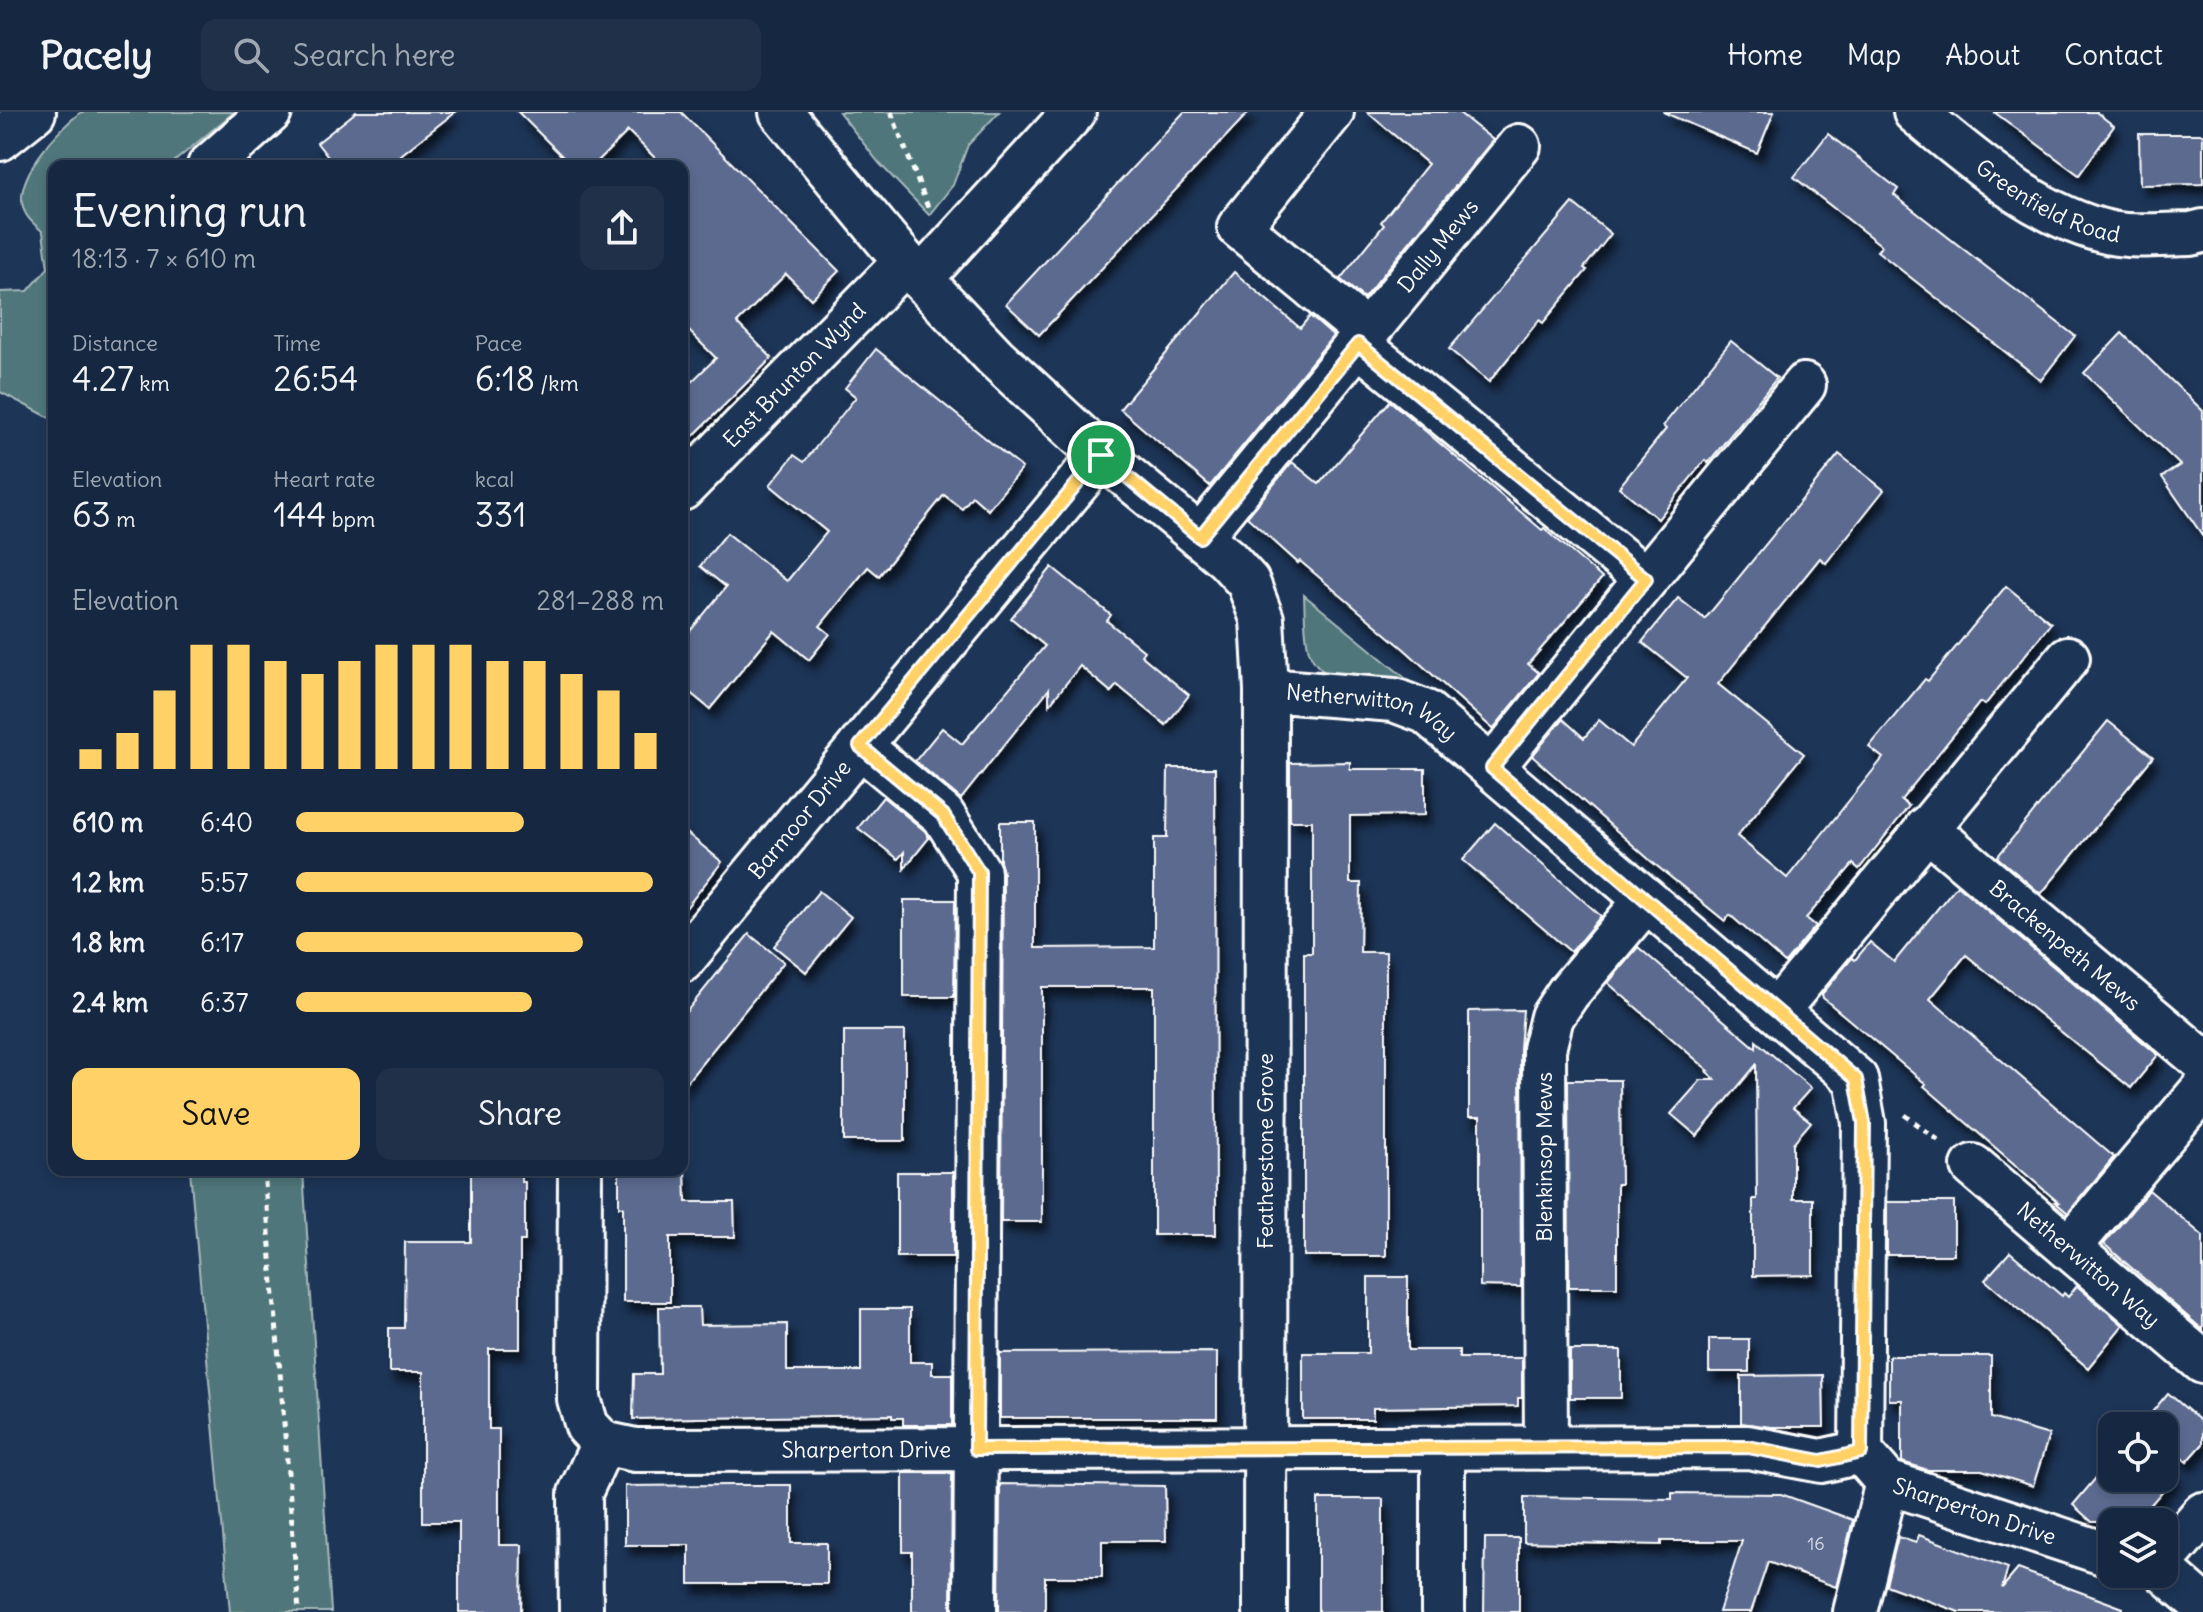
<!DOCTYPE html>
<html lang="en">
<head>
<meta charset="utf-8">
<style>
	:root { --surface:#162841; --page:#1f3048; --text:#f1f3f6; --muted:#9ea6b1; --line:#35445a; --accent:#ffd166 }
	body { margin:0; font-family:Delius,sans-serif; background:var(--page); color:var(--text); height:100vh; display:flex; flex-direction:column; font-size:30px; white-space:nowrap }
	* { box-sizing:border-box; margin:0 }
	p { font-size:26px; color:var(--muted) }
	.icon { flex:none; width:44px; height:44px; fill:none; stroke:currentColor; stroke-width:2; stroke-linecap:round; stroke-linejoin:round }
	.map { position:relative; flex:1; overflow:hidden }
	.panel { position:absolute; left:48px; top:48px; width:640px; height:1016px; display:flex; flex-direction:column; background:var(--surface); border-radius:16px; box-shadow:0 4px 12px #0003,0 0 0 2px var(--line) }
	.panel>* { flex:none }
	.tools { position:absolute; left:2098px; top:1300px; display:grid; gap:16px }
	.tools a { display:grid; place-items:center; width:80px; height:80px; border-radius:16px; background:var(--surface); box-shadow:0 4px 12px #0003,0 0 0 2px var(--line); font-size:40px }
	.pin { position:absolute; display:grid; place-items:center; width:68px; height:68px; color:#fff; margin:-34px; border:4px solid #fff; border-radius:50%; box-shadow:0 2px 8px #0007 }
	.round { display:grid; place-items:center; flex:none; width:84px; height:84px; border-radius:16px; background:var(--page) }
	.summary { display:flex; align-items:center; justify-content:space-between; height:136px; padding:0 24px }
	h1 { font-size:44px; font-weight:600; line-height:60px }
	.figures { display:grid; grid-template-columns:repeat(3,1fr); gap:12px; height:136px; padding:8px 24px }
	.figures div { display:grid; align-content:center }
	.figures b { font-size:34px; font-weight:600 }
	.figures small { font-size:22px; font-weight:400 }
	.figures p { font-size:22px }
	.chart { height:224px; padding:16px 24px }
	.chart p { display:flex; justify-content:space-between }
	.chart svg { width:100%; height:144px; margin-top:8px; stroke:var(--accent); stroke-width:6 }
	.cta { display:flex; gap:16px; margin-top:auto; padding:16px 24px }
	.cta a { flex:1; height:92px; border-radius:16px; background:var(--accent); color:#111; font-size:32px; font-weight:600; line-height:92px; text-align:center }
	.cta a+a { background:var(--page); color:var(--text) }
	ul { padding:0 24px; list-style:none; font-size:26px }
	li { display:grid; grid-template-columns:128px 96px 1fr; align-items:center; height:60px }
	li i { height:20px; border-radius:10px; background:var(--accent) }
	header { display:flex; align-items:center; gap:48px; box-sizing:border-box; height:112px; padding:0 40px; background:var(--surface); border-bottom:2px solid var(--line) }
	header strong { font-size:38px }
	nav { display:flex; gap:44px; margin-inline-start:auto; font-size:28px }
	.search { width:560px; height:72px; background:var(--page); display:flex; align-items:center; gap:20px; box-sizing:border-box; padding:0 28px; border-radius:16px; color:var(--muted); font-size:30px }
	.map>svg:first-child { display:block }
	.green { fill:#50767a; stroke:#a8babc; stroke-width:2 }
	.building { fill:#5b6b8f; stroke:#fff; stroke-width:2; filter:url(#shadow) }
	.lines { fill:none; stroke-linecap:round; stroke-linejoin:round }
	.minor-casing { stroke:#fff; stroke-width:48 }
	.path { stroke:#fff; stroke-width:5; stroke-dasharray:6 6; stroke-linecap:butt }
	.minor { stroke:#1d3557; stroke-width:42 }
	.route-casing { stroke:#fff; stroke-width:16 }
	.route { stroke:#ffd166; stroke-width:10 }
	.labels { text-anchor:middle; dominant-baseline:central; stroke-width:8; stroke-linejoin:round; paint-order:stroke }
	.number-label { font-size:18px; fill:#d6dae3 }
	.street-label { font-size:22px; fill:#fff; stroke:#1d3557 }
</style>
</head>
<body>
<header>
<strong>Pacely</strong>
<div class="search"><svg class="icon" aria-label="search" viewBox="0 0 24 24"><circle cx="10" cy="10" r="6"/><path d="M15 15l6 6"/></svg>Search here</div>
<nav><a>Home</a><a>Map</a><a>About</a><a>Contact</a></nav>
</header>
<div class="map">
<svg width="2203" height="1500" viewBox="0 0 2203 1500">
	<defs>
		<filter id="shadow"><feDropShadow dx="5" dy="9" stdDeviation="4" flood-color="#0009"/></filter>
	</defs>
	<rect width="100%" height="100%" fill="#1d3557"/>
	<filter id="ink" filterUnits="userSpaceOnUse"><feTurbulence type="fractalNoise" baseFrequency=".0125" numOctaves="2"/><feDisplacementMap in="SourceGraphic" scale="16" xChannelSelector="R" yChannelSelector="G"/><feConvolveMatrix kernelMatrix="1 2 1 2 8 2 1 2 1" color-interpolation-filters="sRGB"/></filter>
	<g filter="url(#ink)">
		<g class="green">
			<path d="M81,0H234L169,54H54V308L0,280V180L28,179L48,156L43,120C33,111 23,104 22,89C20,59 59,17 81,0Z"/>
			<path d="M839,0H999L968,33L953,73L929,103L879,51Z"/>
			<path d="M1304,483L1415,574L1407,576C1375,573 1321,577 1309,539C1304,522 1305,501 1304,483Z"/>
			<path d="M190,1058H303L331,1500H230Z"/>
		</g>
		<g class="building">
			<path d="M356,0H455L387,54H335L317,31Z"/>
			<path d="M518,0H681L839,159L811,187L786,162L737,211L772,246L682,335V279L716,246L682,212V54H663L628,19L593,54H572Z"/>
			<path d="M1184,0H1249L1039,223L1006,192Z"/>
			<path d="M1367,0H1458L1493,28L1364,186L1340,167L1384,113L1381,110L1428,52Z"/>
			<path d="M1663,0H1774L1757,41Z"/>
			<path d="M1994,0H2096L2114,14L2079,63Z"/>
			<path d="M1828,22L1898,77L1894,83L2075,224L2041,268L1877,139L1882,134L1794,65Z"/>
			<path d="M2139,22H2203V72L2140,73Z"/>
			<path d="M1573,91L1611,122L1584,156L1587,158L1543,211L1539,208L1489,270L1449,237Z"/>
			<path d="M1234,160L1300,216L1310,204L1333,224L1210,374L1120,297Z"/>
			<path d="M2122,221L2203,299V424L2162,365L2180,353L2084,261Z"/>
			<path d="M1731,229L1777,266L1708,351L1705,348L1658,407L1619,375L1666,317L1663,314Z"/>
			<path d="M876,237L1022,356L988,398L972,384L962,397L944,383L879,464L868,455L820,514L830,522L809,548L774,519L710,597L682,574V529L726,475L700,454L727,421L787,469L827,420L770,373L794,343L804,350L856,285L845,276Z"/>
			<path d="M1390,289L1542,418L1544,416L1602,466L1528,552L1539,561L1493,617L1404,537L1300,449L1298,451L1247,405L1292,350L1319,372Z"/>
			<path d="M1839,342L1884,378L1826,451L1820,446L1718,572L1804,642L1737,724L1787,766L1883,646L1869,635L1925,567L1928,569L2006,474L2051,511L1985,593L1980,590L1901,688L1909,694L1859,757L1853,752L1806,806L1816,814L1785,851L1730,803L1725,809L1652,750L1532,644L1563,607L1584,626L1599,608L1631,635L1687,566L1642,530L1678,486L1705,507Z"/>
			<path d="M1052,455L1111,503L1107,509L1144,539L1141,543L1189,583L1166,613L1117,573L1111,580L1080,554L1049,593V577L961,687L915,649L942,616L962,632L1045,534L1011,506Z"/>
			<path d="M2108,609L2153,645L2041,782L1997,745Z"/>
			<path d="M1350,650V657H1425V703L1350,704V771H1361L1360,840H1386V1144H1304V841H1312V709H1290V651Z"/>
			<path d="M1168,656H1215L1216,1123H1154V875H1042V1110H1001L1003,760L1000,750V710H1035V836L1154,835V726H1167Z"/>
			<path d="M883,685L925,719L929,726L904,757V740L898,747L858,716Z"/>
			<path d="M1495,711L1601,804L1571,840L1463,748Z"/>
			<path d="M682,717L722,750L682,801Z"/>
			<path d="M1957,773L2158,943L2131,976L1966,843L1930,887L2114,1045L2068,1101L2055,1090H2058L1924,974L1926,972L1823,886L1822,882L1852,846L1855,848L1870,830L1894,850Z"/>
			<path d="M819,779L851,805L806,860L774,834Z"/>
			<path d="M904,788H955L954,885H904Z"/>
			<path d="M749,822L784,850L682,976V905Z"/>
			<path d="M1638,835L1756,936V929L1811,976L1793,996L1811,1010L1793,1031V1087H1813V1163L1753,1164V1087H1757L1756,953L1697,1024L1671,1002L1701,968H1716L1707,960L1709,959L1608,871Z"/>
			<path d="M1523,898L1520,937L1521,1175L1480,1174V1005H1469V899Z"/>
			<rect x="844" y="919" width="61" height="110"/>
			<path d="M1568,968H1620L1621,1072H1617V1175H1569Z"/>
			<path d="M471,1058H521V1070H525V1129H520V1237H489V1317H499V1433H522L521,1500H459V1410H423V1260H389V1216H404L405,1130H471Z"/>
			<path d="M619,1058H685L686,1090H734L735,1125H670V1190H623V1095H619Z"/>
			<rect x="897" y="1060" width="56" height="85"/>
			<path d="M2149,1078L2203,1124V1218L2104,1132Z"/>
			<rect x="1887" y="1090" width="67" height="53"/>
			<path d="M2010,1140L2062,1184L2064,1181L2068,1185L2077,1174L2123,1213L2088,1256L1985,1168Z"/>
			<path d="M1368,1165H1408V1238H1459V1246H1522V1286H1518V1294L1373,1296V1307H1303V1241H1368Z"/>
			<path d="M659,1195H699L700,1213L787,1212V1259H861V1197H910V1250H932V1262H952V1313H903V1306H892V1303L633,1307L634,1262H660Z"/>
			<rect x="1709" y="1227" width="40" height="33"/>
			<rect x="1570" y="1238" width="51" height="48"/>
			<path d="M1217,1240V1306H1000V1241Z"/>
			<path d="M1889,1244H1991V1306L2049,1323L2033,1374L1982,1358H1928L1902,1350V1288H1889Z"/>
			<path d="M1823,1263L1824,1315H1771L1741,1311V1264Z"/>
			<path d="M2168,1281L2203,1311V1332L2187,1350L2164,1331V1314H2145L2142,1312Z"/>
			<path d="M2112,1347V1366H2164V1358L2177,1362L2136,1410H2092L2073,1393Z"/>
			<path d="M903,1361H952L951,1500H912V1440H903Z"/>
			<path d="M1000,1372L1165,1374L1166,1429H1102V1465H1045V1500H999Z"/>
			<path d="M731,1373H791V1431H827V1472H689V1433H625V1374Z"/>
			<path d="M1672,1381L1781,1382L1853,1408L1836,1475L1768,1450L1751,1500H1719L1742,1429H1661V1433L1524,1430V1385L1672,1387Z"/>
			<rect x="1318" y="1387" width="65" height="113"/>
			<path d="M1919,1423L2008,1456L2002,1476L2018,1457L2123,1496L2122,1500H1959L1886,1473L1898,1425L1916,1431Z"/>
			<path d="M1485,1426H1519V1500H1484Z"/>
		</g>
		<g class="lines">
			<g class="minor-casing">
				<g id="minor">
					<path d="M781,0L905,150L995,245L1101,343L1227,447L1248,470L1262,507L1266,578L1265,1500"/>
					<path d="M1332,0L1239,115L1367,220"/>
					<path id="s1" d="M1915,0C1974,48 2035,104 2111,121C2136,126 2166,122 2191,122L2203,119"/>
					<path d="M0,27L34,0"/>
					<path d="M209,54L270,0"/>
					<path d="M921,167L1074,0"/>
					<path d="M1358,232L1646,467"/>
					<path id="s2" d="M682,377L905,150"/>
					<path id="s3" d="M1200,425L1519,34"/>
					<path id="s4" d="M1266,578L1394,588L1426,600L1856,967L1864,1011L1861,1340"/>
					<path d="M860,634L943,703L979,760L975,1500"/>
					<path d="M1492,656L1804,273"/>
					<path id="s5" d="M1926,716L2203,949"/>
					<path id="s6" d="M682,849L1101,343"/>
					<path d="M1777,899L2068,546"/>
					<path id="s7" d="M1973,1054L2203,1250"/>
					<path d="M580,1058L579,1287L587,1314L603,1331"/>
					<path d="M2069,1136L2203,977"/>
					<path id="s8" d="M603,1331L635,1338L1748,1335L1821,1349L1861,1340"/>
					<path d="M1546,1336L1544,937L1552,905L1568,881L1646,788"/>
					<path id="s9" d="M1861,1340L1887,1370L2112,1444"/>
					<path d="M2164,1447L2203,1402"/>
					<path d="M2164,1459L2203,1493"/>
					<path d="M581,1500L580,1381L603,1331"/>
					<path d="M1443,1500V1336"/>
					<path d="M1855,1500L1887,1370"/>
				</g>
			</g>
			<g class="path">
				<path d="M891,0L929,98"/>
				<path d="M1905,1003L1942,1031"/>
				<path d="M264,1058L299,1500"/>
			</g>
			<use href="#minor" class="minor"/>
		</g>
	</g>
	<g class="lines" filter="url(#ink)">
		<g class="route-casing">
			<path id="route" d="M1358,232L1646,467L1492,656L1856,967L1864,1011L1861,1340L1821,1349L1748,1335L976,1337L979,760L943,703L860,634L1101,343L1200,425Z"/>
		</g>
		<use href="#route" class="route"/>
	</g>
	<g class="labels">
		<g class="number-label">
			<text x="1816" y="1431">16</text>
		</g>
		<g class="street-label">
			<text stroke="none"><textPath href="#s1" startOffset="162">Greenfield Road</textPath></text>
			<text stroke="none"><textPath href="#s3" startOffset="376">Dally Mews</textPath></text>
			<text stroke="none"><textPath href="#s2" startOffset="160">East Brunton Wynd</textPath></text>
			<text stroke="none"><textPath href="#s4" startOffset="110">Netherwitton Way</textPath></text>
			<text stroke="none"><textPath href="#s6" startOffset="184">Barmoor Drive</textPath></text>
			<text stroke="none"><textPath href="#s5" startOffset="182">Brackenpeth Mews</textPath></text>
			<text transform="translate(1265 1039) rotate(-90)">Featherstone Grove</text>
			<text transform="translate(1544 1045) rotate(-90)">Blenkinsop Mews</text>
			<text stroke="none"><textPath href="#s7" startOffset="152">Netherwitton Way</textPath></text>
			<text stroke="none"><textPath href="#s8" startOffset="264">Sharperton Drive</textPath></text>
			<text stroke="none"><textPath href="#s9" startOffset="132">Sharperton Drive</textPath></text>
		</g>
	</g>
</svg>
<div class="tools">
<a><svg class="icon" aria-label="locate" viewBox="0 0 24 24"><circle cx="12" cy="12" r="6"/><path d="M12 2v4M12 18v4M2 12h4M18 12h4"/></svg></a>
<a><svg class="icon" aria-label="layers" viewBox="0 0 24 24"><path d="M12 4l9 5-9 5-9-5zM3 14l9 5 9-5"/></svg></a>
</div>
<div class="pin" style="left:1101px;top:343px;background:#1e9e55"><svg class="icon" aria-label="arrive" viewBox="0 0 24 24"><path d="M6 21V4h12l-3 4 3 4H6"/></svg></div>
<section class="panel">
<div class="summary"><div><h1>Evening run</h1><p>18:13 · 7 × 610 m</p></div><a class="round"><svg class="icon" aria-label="share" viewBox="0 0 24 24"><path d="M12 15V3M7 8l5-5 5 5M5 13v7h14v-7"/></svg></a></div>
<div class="figures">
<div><p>Distance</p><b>4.27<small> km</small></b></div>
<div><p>Time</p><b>26:54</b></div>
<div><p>Pace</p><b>6:18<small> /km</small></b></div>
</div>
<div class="figures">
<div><p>Elevation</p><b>63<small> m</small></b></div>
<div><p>Heart rate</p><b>144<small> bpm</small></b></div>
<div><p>kcal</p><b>331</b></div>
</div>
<div class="chart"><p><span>Elevation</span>281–288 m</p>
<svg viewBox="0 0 160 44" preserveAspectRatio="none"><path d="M5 44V38M15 44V33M25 44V20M35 44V6M45 44V6M55 44V11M65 44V15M75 44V11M85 44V6M95 44V6M105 44V6M115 44V11M125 44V11M135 44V15M145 44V20M155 44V33"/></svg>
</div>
<ul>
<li><b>610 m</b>6:40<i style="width:62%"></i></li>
<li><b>1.2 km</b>5:57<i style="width:97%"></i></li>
<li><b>1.8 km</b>6:17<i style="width:78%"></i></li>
<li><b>2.4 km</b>6:37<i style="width:64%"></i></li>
</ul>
<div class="cta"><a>Save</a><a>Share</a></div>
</section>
</div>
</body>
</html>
